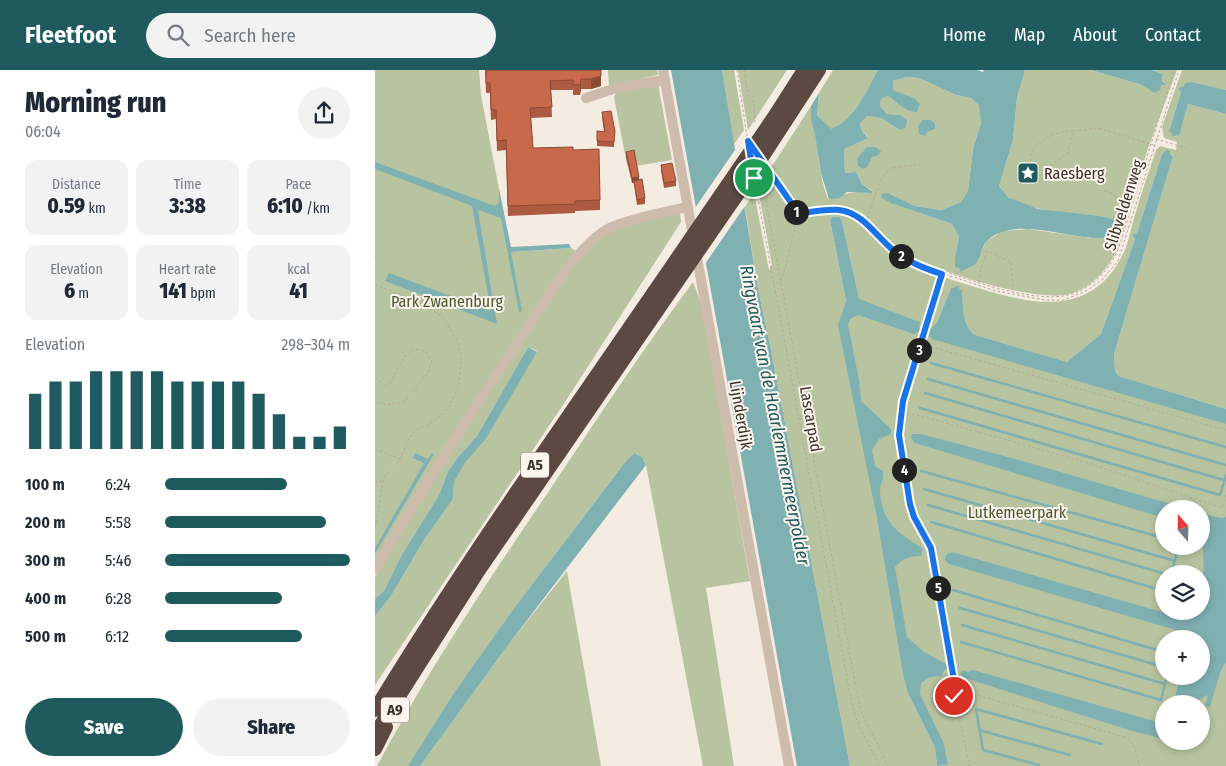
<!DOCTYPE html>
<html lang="en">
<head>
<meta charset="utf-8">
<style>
	:root { --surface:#fff; --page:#f2f2f3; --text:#1f2937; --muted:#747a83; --accent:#1f5a5e }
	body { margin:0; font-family:"Fira Sans Condensed",sans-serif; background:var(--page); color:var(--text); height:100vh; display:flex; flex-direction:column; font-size:19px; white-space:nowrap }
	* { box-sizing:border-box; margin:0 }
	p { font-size:16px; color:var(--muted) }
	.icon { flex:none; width:28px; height:28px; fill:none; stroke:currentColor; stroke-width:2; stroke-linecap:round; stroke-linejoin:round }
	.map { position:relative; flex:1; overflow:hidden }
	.details { display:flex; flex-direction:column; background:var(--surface); width:375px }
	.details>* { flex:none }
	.needle { width:32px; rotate:340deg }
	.buttons { position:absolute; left:780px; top:430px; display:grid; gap:10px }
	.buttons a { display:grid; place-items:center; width:55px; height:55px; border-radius:50%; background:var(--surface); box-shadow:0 2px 8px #0003; font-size:25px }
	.pin { position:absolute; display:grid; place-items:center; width:42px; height:42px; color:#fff; margin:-21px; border:2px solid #fff; border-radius:50%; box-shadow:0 1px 5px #0007 }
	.km { position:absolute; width:25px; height:25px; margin:-12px; border-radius:50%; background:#222; color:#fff; font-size:14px; line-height:25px; text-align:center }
	.round { display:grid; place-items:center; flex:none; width:52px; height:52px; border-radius:26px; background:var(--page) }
	.summary { display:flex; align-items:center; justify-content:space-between; height:85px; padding:0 25px }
	h1 { font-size:28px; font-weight:800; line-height:38px }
	.stats { display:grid; grid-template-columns:repeat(3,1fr); gap:8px; height:85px; padding:5px 25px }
	.stats div { display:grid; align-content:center; border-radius:12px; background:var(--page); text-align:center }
	.stats b { font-size:21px; font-weight:800 }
	.stats small { font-size:14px; font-weight:400 }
	.stats p { font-size:14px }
	.chart { height:140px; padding:10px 25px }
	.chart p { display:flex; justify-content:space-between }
	.chart svg { width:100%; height:90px; margin-top:5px; stroke:var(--accent); stroke-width:6 }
	.primary-button { display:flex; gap:10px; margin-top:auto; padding:10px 25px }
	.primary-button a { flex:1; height:58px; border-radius:30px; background:var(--accent); color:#fff; font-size:20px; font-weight:800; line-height:58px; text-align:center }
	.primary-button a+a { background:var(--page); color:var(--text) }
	ul { padding:0 25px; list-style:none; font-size:16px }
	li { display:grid; grid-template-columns:80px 60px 1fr; align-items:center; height:38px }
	li i { height:12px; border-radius:6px; background:var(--accent) }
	header { display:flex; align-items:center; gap:30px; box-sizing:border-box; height:70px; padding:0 25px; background:var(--accent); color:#fff }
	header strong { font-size:24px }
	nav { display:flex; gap:28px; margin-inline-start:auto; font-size:18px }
	.search { width:350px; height:45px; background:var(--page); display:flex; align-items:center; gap:12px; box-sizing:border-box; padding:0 18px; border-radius:28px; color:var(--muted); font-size:19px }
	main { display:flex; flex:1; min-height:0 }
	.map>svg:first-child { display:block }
	.green { fill:#b8c4a0; fill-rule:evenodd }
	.water { fill:#7fb0b2 }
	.pier { fill:#f4ebe1 }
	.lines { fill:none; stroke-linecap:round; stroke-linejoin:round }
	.stream { stroke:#7fb0b2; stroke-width:2.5 }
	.path { stroke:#b9a596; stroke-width:1; stroke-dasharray:2.5 2.5; stroke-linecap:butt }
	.minor { stroke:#cdbbac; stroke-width:10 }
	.highway { stroke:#5c4a42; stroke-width:14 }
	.highway-bridge { stroke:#5c4a42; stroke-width:14 }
	.wall { fill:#ac5a40 }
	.shaded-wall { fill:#8c4a34 }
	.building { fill:#c8694b; stroke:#8c4a34 }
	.route-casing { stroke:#fff; stroke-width:10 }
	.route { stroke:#1a73e8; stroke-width:6 }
	.labels { text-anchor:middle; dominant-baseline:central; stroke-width:4; stroke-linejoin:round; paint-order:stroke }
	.shield { fill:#fbf5ee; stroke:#756b66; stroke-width:1 }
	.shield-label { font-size:15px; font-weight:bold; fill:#3b302b }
	.poi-label { font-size:16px; fill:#3b302b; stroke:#fbf5ee; text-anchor:start }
	.street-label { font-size:16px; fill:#3b302b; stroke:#fbf5ee }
	.park-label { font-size:16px; fill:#4a5a2e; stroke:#fbf5ee }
	.water-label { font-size:18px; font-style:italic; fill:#1f5a5e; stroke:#fbf5ee }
</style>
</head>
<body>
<header>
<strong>Fleetfoot</strong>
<div class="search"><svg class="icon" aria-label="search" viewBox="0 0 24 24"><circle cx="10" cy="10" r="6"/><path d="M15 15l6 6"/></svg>Search here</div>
<nav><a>Home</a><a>Map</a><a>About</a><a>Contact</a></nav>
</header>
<main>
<section class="details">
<div class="summary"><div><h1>Morning run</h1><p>06:04</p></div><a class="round"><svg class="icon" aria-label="share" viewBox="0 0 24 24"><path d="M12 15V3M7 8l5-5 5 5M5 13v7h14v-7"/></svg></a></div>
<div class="stats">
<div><p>Distance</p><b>0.59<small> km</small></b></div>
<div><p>Time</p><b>3:38</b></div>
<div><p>Pace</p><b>6:10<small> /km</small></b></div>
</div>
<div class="stats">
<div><p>Elevation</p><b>6<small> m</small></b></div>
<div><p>Heart rate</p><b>141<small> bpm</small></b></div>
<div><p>kcal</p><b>41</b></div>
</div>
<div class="chart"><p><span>Elevation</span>298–304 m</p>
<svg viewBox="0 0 160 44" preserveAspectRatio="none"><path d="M5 44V17M15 44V11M25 44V11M35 44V6M45 44V6M55 44V6M65 44V6M75 44V11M85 44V11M95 44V11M105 44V11M115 44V17M125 44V27M135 44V38M145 44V38M155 44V33"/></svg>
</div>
<ul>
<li><b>100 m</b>6:24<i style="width:66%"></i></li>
<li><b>200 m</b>5:58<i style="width:87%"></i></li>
<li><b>300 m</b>5:46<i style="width:100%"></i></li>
<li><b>400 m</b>6:28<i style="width:63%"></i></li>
<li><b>500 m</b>6:12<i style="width:74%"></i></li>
</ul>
<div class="primary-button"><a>Save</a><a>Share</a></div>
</section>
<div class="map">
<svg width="851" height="696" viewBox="0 0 851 696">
	<rect width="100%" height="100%" fill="#f4ebe1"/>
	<g class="green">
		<path d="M0,0H104L106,25L136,182L196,178L201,181L0,493Z"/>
		<path d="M233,0H282L283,5L234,16Z"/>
		<path d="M347,0H359L369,60L359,74Z"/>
		<path d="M363,0H412L373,60Z"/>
		<path d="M458,0H503C491,21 480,50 456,60L442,45L444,23Z"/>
		<path d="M650,0H716L767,15L779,23L787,11L788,4L777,0H802L772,81L744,175C735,197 718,218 694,224C660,233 550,199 522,178C499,160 494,135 458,136L462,142C494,147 511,182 539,197C547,201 556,203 564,206L550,254L553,255L568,209L571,208C634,227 712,261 749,182C754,171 756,157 760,145C766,123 774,102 781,80L785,76L801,80L802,72L789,68L787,57L807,0H851V20L817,12L806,22L794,60L804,65L813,34L851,44V339L744,306L740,301L739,284L798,85L790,83L787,84L762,163L759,164L760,169L726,264L692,292L600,265C587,256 588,235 587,221L579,217L576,218L562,253L851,349V696H568L565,676L533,623L560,678L562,696H475L396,280L383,219L370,137L379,123L394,200L397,195L383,118L436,36C436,48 439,56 441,67C444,88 445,109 453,129C472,124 476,121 496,123L497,120L487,114L481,102L470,103L469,79L493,67L487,61L485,52L492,46L506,48L525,60V45L512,44L505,36L506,29L513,26L531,40L527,24L517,20L518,11L531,7L544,8L581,25L596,28L605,35L606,53L598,79L593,121L586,132L566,140L540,136L513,123L518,134L577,154L584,167L580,187L584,198L589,199L601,192L611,172L627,161L653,159L715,168L741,159L738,149C704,141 665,146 634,127C630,125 627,119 624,116L638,70L642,28ZM455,150L467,151L484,230L545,252L475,242L464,254L471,231ZM789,439H826V476H789ZM789,504H826V541H789ZM789,569H826V606H789ZM789,634H826V671H789Z"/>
		<path d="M283,14L297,90L255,97L252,95L239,27L241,23Z"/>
		<path d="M305,142L306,152L192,329L0,615V546L16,526L49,470L78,429L79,412L90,393L111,369L162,281L153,277L102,366L83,387L73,401L64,425L26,486L9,521L0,529V507L44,430L205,186L228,164L262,152Z"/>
		<path d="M318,212L326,233L375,511L331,518L359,696H328L271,395L267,387L261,383L251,391L143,533L34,696H2C52,602 110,515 170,427C218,355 266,282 318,212Z"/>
		<path d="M192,501L226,696H45L133,575Z"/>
	</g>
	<g class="water">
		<path d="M296,0H347L383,219L396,280L475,696H422Z"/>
		<path d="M503,0H602L608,2L609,0H650L642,28L638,70L624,116L633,127L663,139L725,146L738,149L742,153L741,159L745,162L740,163L739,167C702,175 642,142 612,171C607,176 606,185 602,192C597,198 591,197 586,202L584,198L580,197V187L584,167L577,154L518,134L507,128L506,124L513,123L540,136L566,140L586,132L593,121L598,79L606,53L604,35L596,28L581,25L544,8L531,7L518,11V20L539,28L545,34L542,42C531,43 522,32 513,26L506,29L505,36L512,44L525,45L532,50L531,57L525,60L506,48L492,46L485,53L487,61L493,68L469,79L470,103L481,102L487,114L497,121V123L472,122L465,128L454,129L446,103L440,64L436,50V36L444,23L442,45L456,59C480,50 491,21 503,0Z"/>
		<path d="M716,0H777L788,4L787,11L791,15H786L785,20L779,23L767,15Z"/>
		<path d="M817,12L851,20V44L813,34L804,66L801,65L797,67V63L794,61L806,22L803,18L808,17L811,13Z"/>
		<path d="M548,50H556L560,54V59L552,62L550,66L544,64L543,56Z"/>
		<path d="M492,77H500L506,81L504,85L497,87L492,97L488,99L483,96L482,89Z"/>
		<path d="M792,80L795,81V84L798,86L739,284L740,301L744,306L851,339V354L557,269L553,265L554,260L562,253L576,218L583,216L585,220H587C588,235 587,256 600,265L692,292L726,264L760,169L757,165L762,163L787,84Z"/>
		<path d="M0,92L120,136L124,133V119L136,177L194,174L196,178L136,182L147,241L144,242L126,148L103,140L122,254L10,211L14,203L116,241L97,136L0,99Z"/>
		<path d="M457,147H464L467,151L484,229L545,252L544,261L539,264L483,245L475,249L473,255L484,310L486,331L516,359V364L504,369L497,380L500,396L508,401C509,412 505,413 505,420C506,452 523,463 547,478V486C535,486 528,488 520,497L532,567L549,582L573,595L574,600H569L567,606L554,607L546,613L545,624L569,674L573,695L562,696L560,678L533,623L528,604L502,448L463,255L471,231L455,150Z"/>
		<path d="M153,277L162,282L111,369L90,393L79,412L78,429L49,470L16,526L0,546V529L9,521L26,486L64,425L73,401L83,387L102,366Z"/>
		<path d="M537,364H546L651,392L813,439H789V448L540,373L536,368Z"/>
		<path d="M40,383L53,389L57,383L59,384L0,484V478L49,393L38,388Z"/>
		<path d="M260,383L267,387L271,395L133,575L45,696H33L79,623L143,533L251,391Z"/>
		<path d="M826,443L846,448L851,447V592L846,600L835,637L830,636L833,625L816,634H798L806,606H826V569H817L811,563L574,494L570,490L571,485L577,482L801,546L810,541H826V507L829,501Z"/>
		<path d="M589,600L593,602L598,600L786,653L789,652V669L754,660L596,610L586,605V602Z"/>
	</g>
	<path class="pier" d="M362,77L372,133L328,197L318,141Z"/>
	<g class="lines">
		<g class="stream">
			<path d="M556,293L851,377"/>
			<path d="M553,309L851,395"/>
			<path d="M550,323L849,410"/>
			<path d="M545,338L845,425L851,405"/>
			<path d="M546,401L789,468"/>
			<path d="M549,419L800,491"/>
			<path d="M553,435L791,504"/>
			<path d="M556,452L789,521"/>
			<path d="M796,504L804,476"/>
			<path d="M578,520L789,582"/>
			<path d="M585,538L789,597"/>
			<path d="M587,555L790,614"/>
			<path d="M586,572L786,630L792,606"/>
			<path d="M604,660L695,685"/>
			<path d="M664,695L608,680L601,639L727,674"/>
		</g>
		<g class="path">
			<path d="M362,0L372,66"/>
			<path d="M369,0L373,26H378L380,54"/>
			<path d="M699,61L723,58L779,75"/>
			<path d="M781,69L811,78"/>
			<path d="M393,99C401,110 417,129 421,142C423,152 410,199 406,211L400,214"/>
			<path d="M655,101C655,96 654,89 656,85C664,68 681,61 699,61L692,84L672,97"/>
			<path d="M387,110L484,633C490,657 505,673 512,696"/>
			<path d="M381,117L477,635L484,656L505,696"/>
			<path d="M730,121L738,124L755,140"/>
			<path d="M417,134C420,136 424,139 427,139C446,141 461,132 480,141C503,152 515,178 538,190C547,194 558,197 567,200C598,212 661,233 693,225C718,219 735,199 744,177L799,0"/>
			<path d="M421,144L465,140L479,145L491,154L520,183L536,193L621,221L670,230H689L711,221L728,209L743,191L804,0"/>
			<path d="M490,153L505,112L515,98L546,94"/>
			<path d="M0,189L1,184"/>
			<path d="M568,201L528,331L524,365L535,434L539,447L556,478L580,613L582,620L579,626L595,696"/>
			<path d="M604,212L605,202L612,181L636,192L638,220"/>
			<path d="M0,215L37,229L67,246L83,272L86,289L84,314L81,323L75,333V336L67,345L53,355L45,357L38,363L32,371L26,389L9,407L0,458"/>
			<path d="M546,274L851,360"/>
			<path d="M0,295V299"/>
			<path d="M0,308L12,317C22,305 26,287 38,279L50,281L57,290L54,301L29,332L12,335L0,331"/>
			<path d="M527,344L541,345L597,360L710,392L847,438L851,425"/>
			<path d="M0,379L25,389"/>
			<path d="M0,412L9,411"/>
			<path d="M584,620L753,668L760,678L765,696"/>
		</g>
		<g class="minor">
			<path d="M288,0L414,696"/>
			<path d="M211,28L241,18L290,10"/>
			<path d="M0,499C48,417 99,338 152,259C174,226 196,184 229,161C243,151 293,141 312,137"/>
		</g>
		<g class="highway">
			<path d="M0,640C87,497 184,360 279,222"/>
			<path d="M0,664L104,500L282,241"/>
			<path d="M0,679L11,657"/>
		</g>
		<g class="highway-bridge">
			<path d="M279,222L399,47L429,0"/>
			<path d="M282,241L373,109L444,0"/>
		</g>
	</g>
	<g class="wall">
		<path d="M110,0H226V16L216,19H206L205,25H198V20H176L177,47L156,48L158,78L198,80L225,130V140L200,141V143L133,146L131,80L122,81L121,49L116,50L115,23H111Z"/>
		<path d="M227,42L240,61L239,77L222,76V61L229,62L227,47Z"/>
		<path d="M251,82L264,110L270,128V134L262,135L259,113H257L251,87Z"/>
		<path d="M286,95L301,111V116L289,118L286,100Z"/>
	</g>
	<g class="shaded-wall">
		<path d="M226,6V16L216,19V9Z"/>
		<path d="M206,9V19L205,25V15Z"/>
		<path d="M264,107V112L257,113V108Z"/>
	</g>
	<g class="building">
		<path d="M111,0H226V6L216,9H206L205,15H198V10L175,11L177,37L155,38L158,78L198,77V80L224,79L225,130L200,131V134L133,136L131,70L122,71L121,40H116L115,13H111Z"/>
		<path d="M236,41L240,61L239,72L222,71V61L230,62L227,42Z"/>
		<path d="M259,80L264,107L257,108L251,82Z"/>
		<path d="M297,93L301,111L289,113L286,95Z"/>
		<path d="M267,109L270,128L262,130L259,111Z"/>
	</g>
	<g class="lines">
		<g class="route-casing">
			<path id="route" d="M379,108L373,71L417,134L421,144C435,142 450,139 464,140C490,143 502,169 522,183C535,193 551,199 567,204L528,331L524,365L535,434L539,447L556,478L580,616L582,620L579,626"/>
		</g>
		<use href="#route" class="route"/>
	</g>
	<defs>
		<g id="sight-square" transform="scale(1.125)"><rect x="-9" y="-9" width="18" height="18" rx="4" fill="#1f5a5e" stroke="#fbf5ee"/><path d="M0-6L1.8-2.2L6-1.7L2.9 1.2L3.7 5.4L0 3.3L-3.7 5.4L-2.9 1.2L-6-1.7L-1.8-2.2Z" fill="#fff"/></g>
	</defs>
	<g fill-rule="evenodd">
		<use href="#sight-square" x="653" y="103"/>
	</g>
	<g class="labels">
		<g class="shield">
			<rect x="146" y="382.5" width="28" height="25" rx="4"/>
			<rect x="6" y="627.5" width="28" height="25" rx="4"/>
		</g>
		<g class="shield-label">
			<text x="160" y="395">A5</text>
			<text x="20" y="640">A9</text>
		</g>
		<g class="poi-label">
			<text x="669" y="103">Raesberg</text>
		</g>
		<g class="street-label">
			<text transform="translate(749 135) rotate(-72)">Slibveldenweg</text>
			<text transform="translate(366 345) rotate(80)">Lijnderdijk</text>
			<text transform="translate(436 349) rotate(80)">Lascarpad</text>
		</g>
		<g class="park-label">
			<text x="72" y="231">Park Zwanenburg</text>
			<text x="642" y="442">Lutkemeerpark</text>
		</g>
		<g class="water-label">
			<text transform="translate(400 345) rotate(79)">Ringvaart van de Haarlemmermeerpolder</text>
		</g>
	</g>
</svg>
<div class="buttons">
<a><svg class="needle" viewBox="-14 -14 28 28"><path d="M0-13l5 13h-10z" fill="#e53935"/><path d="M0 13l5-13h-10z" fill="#747a83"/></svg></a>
<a><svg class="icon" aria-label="layers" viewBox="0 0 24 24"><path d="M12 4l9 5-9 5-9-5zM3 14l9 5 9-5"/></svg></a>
<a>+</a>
<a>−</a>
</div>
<div class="pin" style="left:379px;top:108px;background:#1e9e55"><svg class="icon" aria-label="arrive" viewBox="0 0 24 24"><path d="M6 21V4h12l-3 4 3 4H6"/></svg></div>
<div class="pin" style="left:579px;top:626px;background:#d93025"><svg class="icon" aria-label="check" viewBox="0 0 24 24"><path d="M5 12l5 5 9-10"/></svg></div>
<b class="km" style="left:421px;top:142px">1</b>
<b class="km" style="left:526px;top:186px">2</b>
<b class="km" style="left:544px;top:280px">3</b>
<b class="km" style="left:529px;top:400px">4</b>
<b class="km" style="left:563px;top:518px">5</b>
</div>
</main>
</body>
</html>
